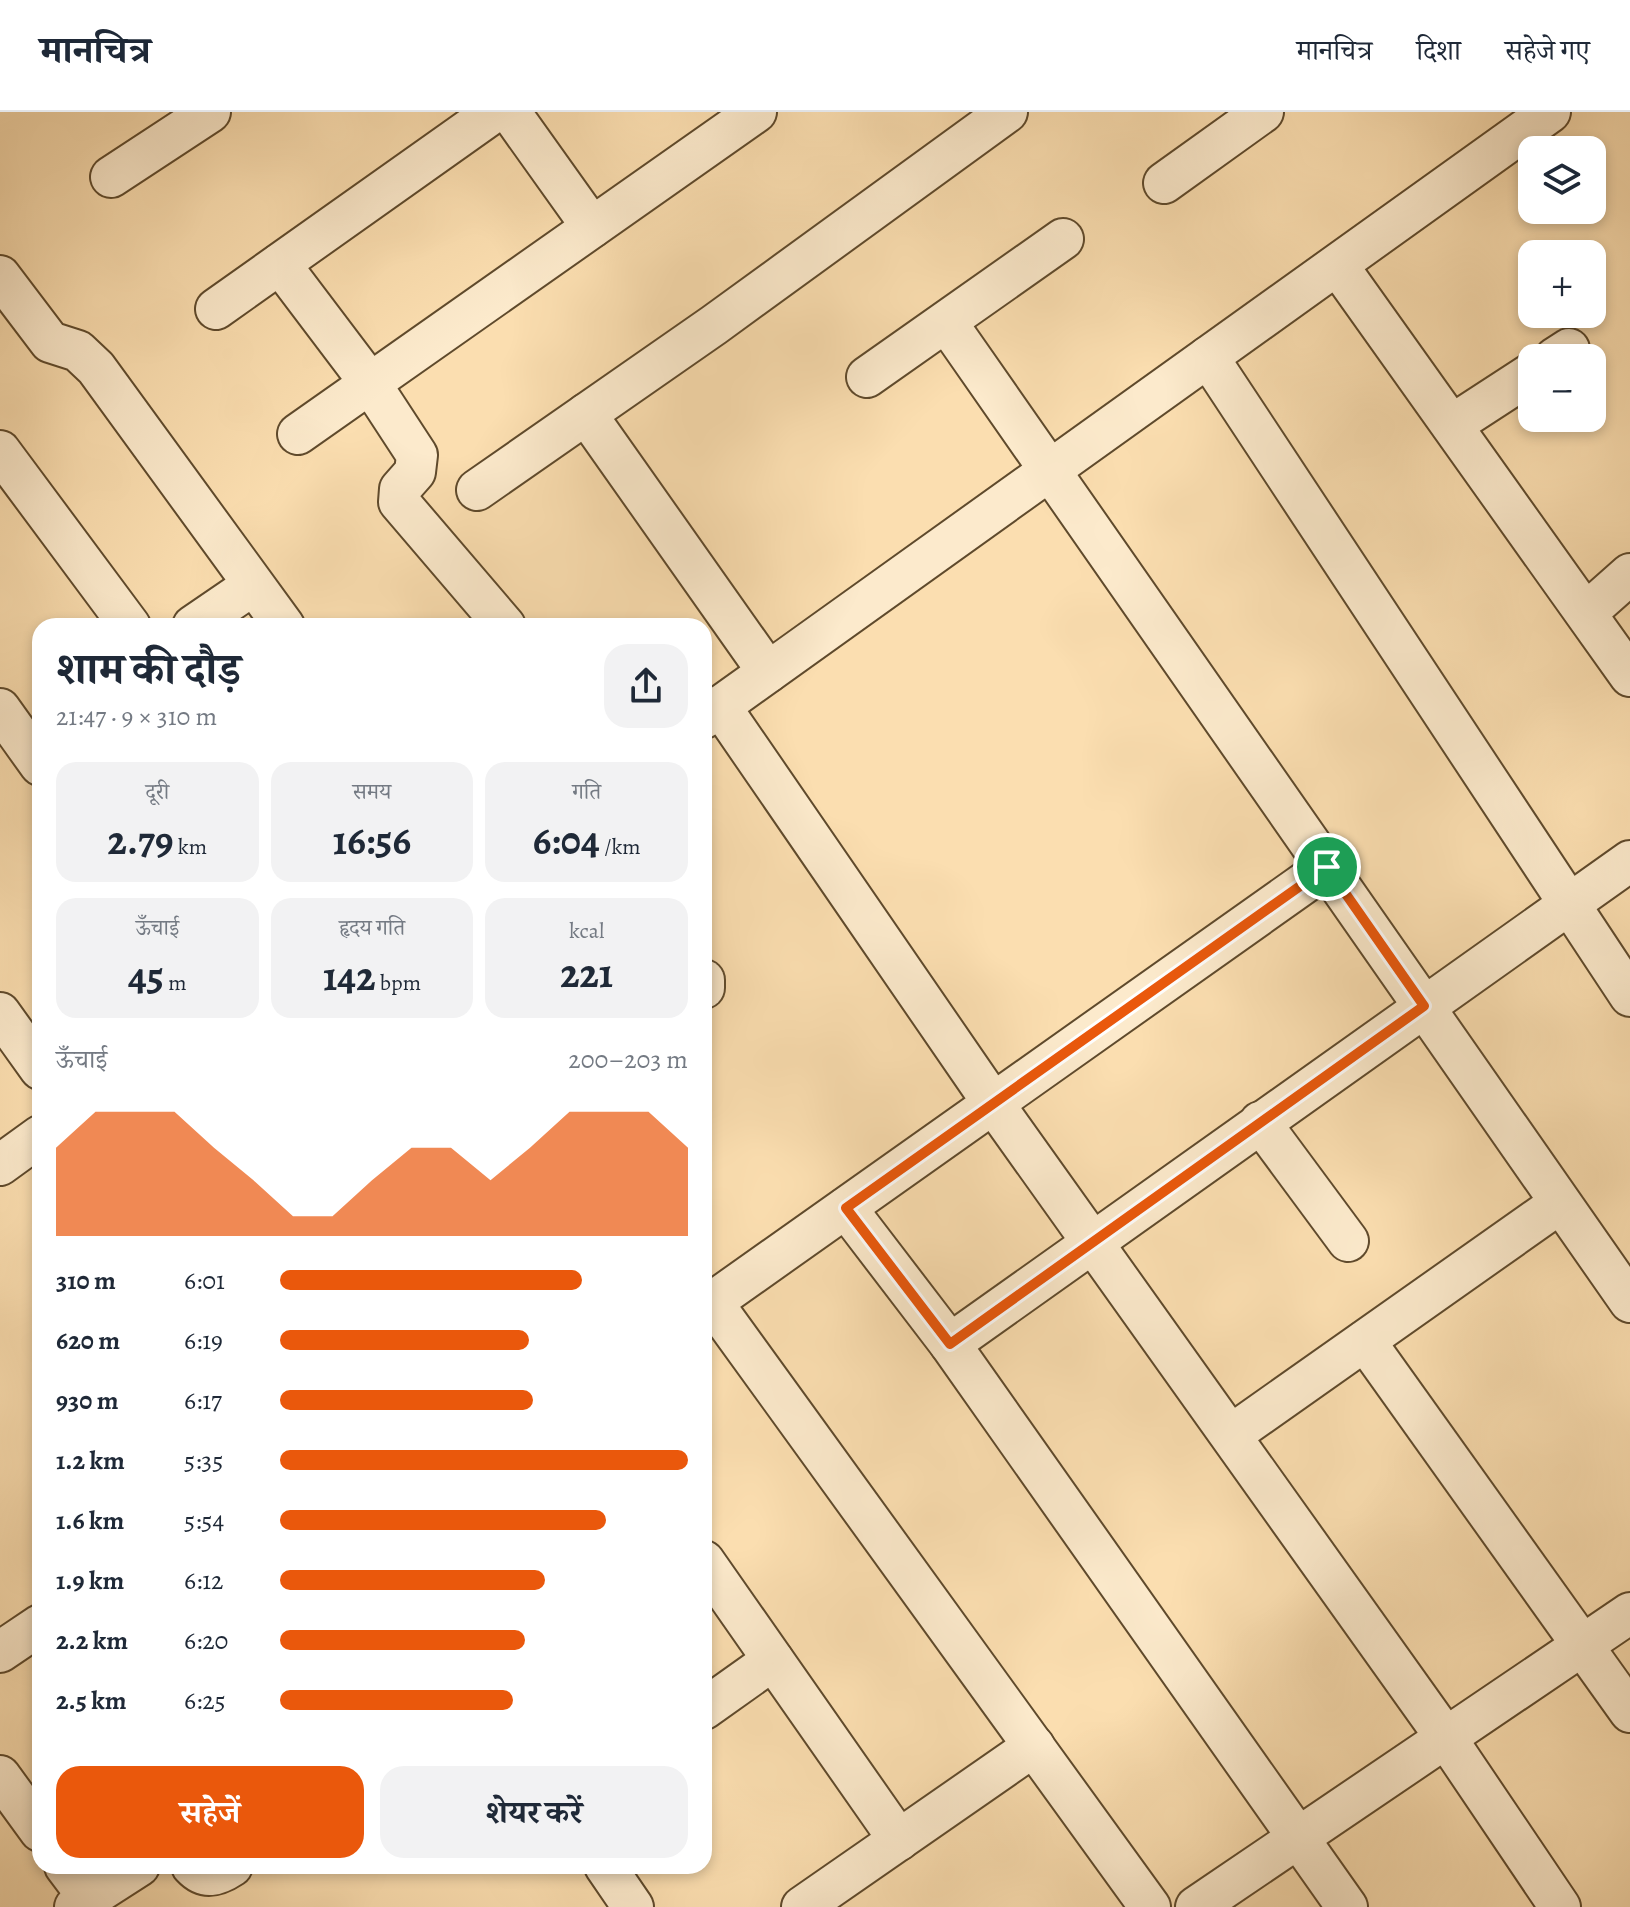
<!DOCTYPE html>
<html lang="hi">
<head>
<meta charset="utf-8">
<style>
	:root { --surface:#fff; --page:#f2f2f3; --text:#1f2937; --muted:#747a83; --line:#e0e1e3; --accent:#ea580c }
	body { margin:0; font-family:Alegreya,"Noto Serif Devanagari",serif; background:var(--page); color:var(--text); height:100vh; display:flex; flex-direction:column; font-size:30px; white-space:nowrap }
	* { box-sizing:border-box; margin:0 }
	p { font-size:26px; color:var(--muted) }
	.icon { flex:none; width:44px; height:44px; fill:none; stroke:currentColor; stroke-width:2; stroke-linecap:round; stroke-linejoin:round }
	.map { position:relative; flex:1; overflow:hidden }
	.sheet { position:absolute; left:32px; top:506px; width:680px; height:1256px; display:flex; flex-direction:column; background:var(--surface); border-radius:24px; box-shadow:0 4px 12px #0003 }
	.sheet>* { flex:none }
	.buttons { position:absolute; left:1518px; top:24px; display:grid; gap:16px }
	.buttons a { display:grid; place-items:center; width:88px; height:88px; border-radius:16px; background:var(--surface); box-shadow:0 4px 12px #0003; font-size:40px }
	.pin { position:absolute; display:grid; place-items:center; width:68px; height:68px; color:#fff; margin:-34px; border:4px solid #fff; border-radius:50%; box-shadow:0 2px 8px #0007 }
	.round { display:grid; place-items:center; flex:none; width:84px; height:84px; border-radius:24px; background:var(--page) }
	.overview { display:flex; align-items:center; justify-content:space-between; height:136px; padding:0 24px }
	h1 { font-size:44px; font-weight:700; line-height:60px }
	.figures { display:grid; grid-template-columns:repeat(3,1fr); gap:12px; height:136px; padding:8px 24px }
	.figures div { display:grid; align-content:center; border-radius:20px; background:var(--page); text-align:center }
	.figures b { font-size:40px; font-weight:700 }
	.figures small { font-size:22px; font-weight:400 }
	.figures p { font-size:22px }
	.chart { height:224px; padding:16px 24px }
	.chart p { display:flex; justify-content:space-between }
	.chart svg { width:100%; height:144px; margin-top:8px; fill:var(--accent); opacity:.7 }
	.action { display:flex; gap:16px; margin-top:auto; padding:16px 24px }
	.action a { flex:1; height:92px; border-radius:24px; background:var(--accent); color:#fff; font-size:32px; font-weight:700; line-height:92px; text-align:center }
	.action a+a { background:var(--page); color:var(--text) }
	ul { padding:0 24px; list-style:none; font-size:26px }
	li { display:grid; grid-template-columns:128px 96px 1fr; align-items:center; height:60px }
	li i { height:20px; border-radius:10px; background:var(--accent) }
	header { display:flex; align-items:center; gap:48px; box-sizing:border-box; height:112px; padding:0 40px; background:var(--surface); border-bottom:2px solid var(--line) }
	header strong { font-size:38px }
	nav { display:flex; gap:44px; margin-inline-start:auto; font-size:28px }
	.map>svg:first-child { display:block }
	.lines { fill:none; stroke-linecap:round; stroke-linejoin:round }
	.minor-casing { stroke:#5f4a2c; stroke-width:44 }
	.minor { stroke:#fceacc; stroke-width:40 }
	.route-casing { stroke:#fff; stroke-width:16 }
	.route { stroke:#ea580c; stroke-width:10 }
</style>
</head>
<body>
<header>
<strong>मानचित्र</strong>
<nav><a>मानचित्र</a><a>दिशा</a><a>सहेजे गए</a></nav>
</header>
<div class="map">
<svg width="1630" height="1795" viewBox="0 0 1630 1795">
	<rect width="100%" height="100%" fill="#fbdeb0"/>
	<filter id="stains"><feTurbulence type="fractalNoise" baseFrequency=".0025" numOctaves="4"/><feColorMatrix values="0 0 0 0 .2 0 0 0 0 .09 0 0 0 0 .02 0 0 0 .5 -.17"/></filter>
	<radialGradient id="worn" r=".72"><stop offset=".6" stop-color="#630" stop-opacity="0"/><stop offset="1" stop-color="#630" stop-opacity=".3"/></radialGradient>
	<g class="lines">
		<g class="minor-casing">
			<g id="minor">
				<path d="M510,0L592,115"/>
				<path d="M111,65L210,0"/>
				<path d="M1164,71L1263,0"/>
				<path d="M280,152L370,271L417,343L415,360L400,377L399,390L505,514"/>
				<path d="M1338,154L1630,564"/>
				<path d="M0,164L50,230L78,239L96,256L284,514"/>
				<path d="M216,197L494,0"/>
				<path d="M947,211L1630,1190"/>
				<path d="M1208,245L1630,884"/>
				<path d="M1555,246L1569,237"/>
				<path d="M867,265L1063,127"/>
				<path d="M586,302L768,560"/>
				<path d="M1452,313L1532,261"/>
				<path d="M298,322L756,0"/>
				<path d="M0,339L130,514"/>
				<path d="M477,378L714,213L1007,0"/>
				<path d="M1586,501L1630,462"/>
				<path d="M193,514L253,473"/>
				<path d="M720,594L993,991L1446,1626L1560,1795"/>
				<path d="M0,597L40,653"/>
				<path d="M704,606L1550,0"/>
				<path d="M704,868V876"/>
				<path d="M0,901L40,957"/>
				<path d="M1260,1010L1348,1129"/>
				<path d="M0,1053L40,1024"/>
				<path d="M846,1096L950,1232L1347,1795"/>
				<path d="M712,1190L1150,1795"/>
				<path d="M704,1196L1327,755"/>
				<path d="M1365,1229L1630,1600"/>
				<path d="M950,1232L1630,749"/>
				<path d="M1231,1323L1560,1091"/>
				<path d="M704,1449L899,1728"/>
				<path d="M0,1540L40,1513"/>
				<path d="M704,1597L773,1548"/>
				<path d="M0,1664L40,1719"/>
				<path d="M65,1754L89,1786"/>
				<path d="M192,1754C205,1768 217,1764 232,1754"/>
				<path d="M605,1754L633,1795"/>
				<path d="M75,1795L139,1754"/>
				<path d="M802,1795L1034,1634"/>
				<path d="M1196,1795L1630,1501"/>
			</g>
		</g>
		<use href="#minor" class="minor"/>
	</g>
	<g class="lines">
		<g class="route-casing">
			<path id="route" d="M1327,755L1424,894L950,1232L846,1096Z"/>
		</g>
		<use href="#route" class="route"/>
	</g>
	<rect width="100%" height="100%" filter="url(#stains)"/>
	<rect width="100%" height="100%" fill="url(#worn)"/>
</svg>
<div class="buttons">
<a><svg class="icon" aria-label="layers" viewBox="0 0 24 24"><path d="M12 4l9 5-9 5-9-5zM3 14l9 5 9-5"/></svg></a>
<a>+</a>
<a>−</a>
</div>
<div class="pin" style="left:1327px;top:755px;background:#1e9e55"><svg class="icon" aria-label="arrive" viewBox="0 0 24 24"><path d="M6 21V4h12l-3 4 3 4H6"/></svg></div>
<section class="sheet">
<div class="overview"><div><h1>शाम की दौड़</h1><p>21:47 · 9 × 310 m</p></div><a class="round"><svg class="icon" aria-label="share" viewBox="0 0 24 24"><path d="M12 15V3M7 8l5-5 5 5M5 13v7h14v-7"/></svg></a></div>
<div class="figures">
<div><p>दूरी</p><b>2.79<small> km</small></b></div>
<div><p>समय</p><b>16:56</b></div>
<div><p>गति</p><b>6:04<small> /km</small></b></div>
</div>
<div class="figures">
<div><p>ऊँचाई</p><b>45<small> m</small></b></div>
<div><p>हृदय गति</p><b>142<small> bpm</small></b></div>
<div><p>kcal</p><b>221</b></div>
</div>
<div class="chart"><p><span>ऊँचाई</span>200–203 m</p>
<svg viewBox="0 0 160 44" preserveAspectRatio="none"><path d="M0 44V17L10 6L20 6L30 6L40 17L50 27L60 38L70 38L80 27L90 17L100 17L110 27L120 17L130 6L140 6L150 6L160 17V44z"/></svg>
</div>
<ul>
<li><b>310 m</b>6:01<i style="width:74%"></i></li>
<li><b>620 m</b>6:19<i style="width:61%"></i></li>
<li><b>930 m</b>6:17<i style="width:62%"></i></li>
<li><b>1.2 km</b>5:35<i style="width:100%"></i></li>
<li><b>1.6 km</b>5:54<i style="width:80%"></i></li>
<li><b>1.9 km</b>6:12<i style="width:65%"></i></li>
<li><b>2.2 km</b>6:20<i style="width:60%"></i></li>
<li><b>2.5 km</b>6:25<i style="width:57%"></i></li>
</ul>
<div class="action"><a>सहेजें</a><a>शेयर करें</a></div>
</section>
</div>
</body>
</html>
